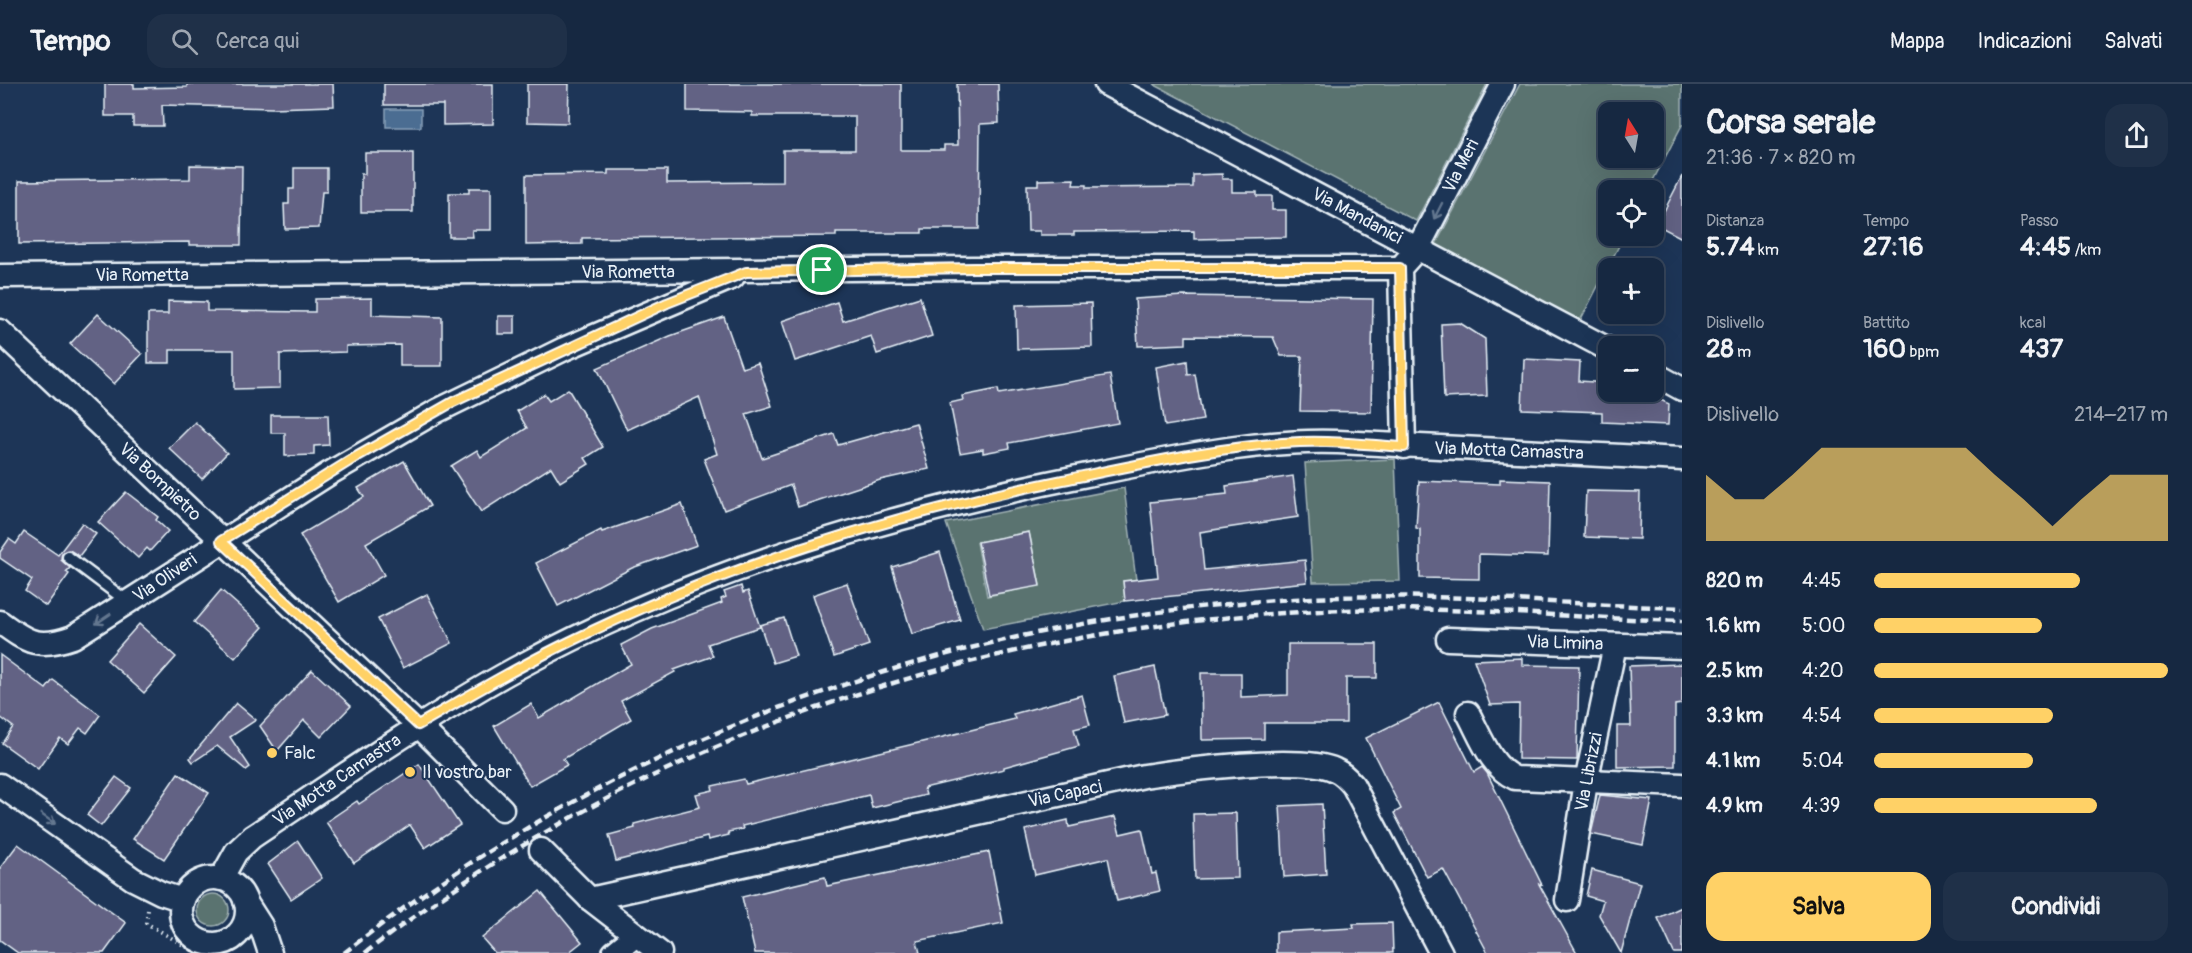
<!DOCTYPE html>
<html lang="it">
<head>
<meta charset="utf-8">
<style>
	:root { --surface:#162841; --page:#1f3048; --text:#f1f3f6; --muted:#9ea6b1; --line:#35445a; --accent:#ffd166 }
	body { margin:0; font-family:Pangolin,sans-serif; background:var(--page); color:var(--text); height:100vh; display:flex; flex-direction:column; font-size:22px; white-space:nowrap }
	* { box-sizing:border-box; margin:0 }
	p { font-size:20px; color:var(--muted) }
	.icon { flex:none; width:33px; height:33px; fill:none; stroke:currentColor; stroke-width:2; stroke-linecap:round; stroke-linejoin:round }
	.map { position:relative; flex:1; overflow:hidden }
	.side { display:flex; flex-direction:column; background:var(--surface); width:510px }
	.side>* { flex:none }
	.needle { width:39px; rotate:349deg }
	.tools { position:absolute; left:1598px; top:18px; display:grid; gap:12px }
	.tools a { display:grid; place-items:center; width:66px; height:66px; border-radius:12px; background:var(--surface); box-shadow:0 6px 24px #0002,0 0 0 2px var(--line); font-size:30px }
	.pin { position:absolute; display:grid; place-items:center; width:51px; height:51px; color:#fff; margin:-26px; border:3px solid #fff; border-radius:50%; box-shadow:0 2px 6px #0007 }
	.round { display:grid; place-items:center; flex:none; width:63px; height:63px; border-radius:18px; background:var(--page) }
	.overview { display:flex; align-items:center; justify-content:space-between; height:102px; padding:0 24px }
	h1 { font-size:33px; font-weight:700; line-height:45px }
	.metrics { display:grid; grid-template-columns:repeat(3,1fr); gap:9px; height:102px; padding:6px 24px }
	.metrics div { display:grid; align-content:center }
	.metrics b { font-size:26px; font-weight:700 }
	.metrics small { font-size:16px; font-weight:400 }
	.metrics p { font-size:16px }
	.chart { height:168px; padding:12px 24px }
	.chart p { display:flex; justify-content:space-between }
	.chart svg { width:100%; height:108px; margin-top:6px; fill:var(--accent); opacity:.7 }
	.cta { display:flex; gap:12px; margin-top:auto; padding:12px 24px }
	.cta a { flex:1; height:69px; border-radius:18px; background:var(--accent); color:#111; font-size:24px; font-weight:700; line-height:69px; text-align:center }
	.cta a+a { background:var(--page); color:var(--text) }
	ul { padding:0 24px; list-style:none; font-size:20px }
	li { display:grid; grid-template-columns:96px 72px 1fr; align-items:center; height:45px }
	li i { height:15px; border-radius:8px; background:var(--accent) }
	header { display:flex; align-items:center; gap:36px; box-sizing:border-box; height:84px; padding:0 30px; background:var(--surface); border-bottom:2px solid var(--line) }
	header strong { font-size:28px }
	nav { display:flex; gap:33px; margin-inline-start:auto; font-size:21px }
	.search { width:420px; height:54px; background:var(--page); display:flex; align-items:center; gap:15px; box-sizing:border-box; padding:0 21px; border-radius:18px; color:var(--muted); font-size:22px }
	main { display:flex; flex:1; min-height:0 }
	.map>svg:first-child { display:block }
	.green { fill:#5a7370; stroke:#a1b2b4; stroke-width:1.5; fill-rule:evenodd }
	.water { fill:#4b6d92; stroke:#8aa2bb; stroke-width:1.5 }
	.building { fill:#626284; stroke:#e8f1f8; stroke-width:1.5 }
	.lines { fill:none; stroke-linecap:round; stroke-linejoin:round }
	.lane-casing { stroke:#e8f1f8; stroke-width:15 }
	.street-casing { stroke:#e8f1f8; stroke-width:27 }
	.path { stroke:#e8f1f8; stroke-width:4; stroke-dasharray:1.5 4.5; stroke-linecap:butt }
	.lane { stroke:#1d3557; stroke-width:10 }
	.street { stroke:#1d3557; stroke-width:22 }
	.rail { stroke:#e8f1f8; stroke-width:4.5; stroke-dasharray:9 4.5; stroke-linecap:butt }
	.oneway { stroke:#64778f }
	.route-casing { stroke:#fff; stroke-width:12 }
	.route { stroke:#ffd166; stroke-width:8 }
	.poi-dot { fill:#ffd166; stroke:#1d3557; stroke-width:2 }
	.labels { text-anchor:middle; dominant-baseline:central; stroke-width:4.5; stroke-linejoin:round; paint-order:stroke }
	.street-label { font-size:18px; fill:#e8f1f8; stroke:#1d3557 }
	.poi-label { font-size:18px; fill:#e8f1f8; stroke:#1d3557; text-anchor:start }
</style>
</head>
<body>
<header>
<strong>Tempo</strong>
<div class="search"><svg class="icon" aria-label="search" viewBox="0 0 24 24"><circle cx="10" cy="10" r="6"/><path d="M15 15l6 6"/></svg>Cerca qui</div>
<nav><a>Mappa</a><a>Indicazioni</a><a>Salvati</a></nav>
</header>
<main>
<div class="map">
<svg width="1682" height="869" viewBox="0 0 1682 869">
	<rect width="100%" height="100%" fill="#1d3557"/>
	<filter id="ink" filterUnits="userSpaceOnUse"><feTurbulence type="fractalNoise" baseFrequency=".0167" numOctaves="2"/><feDisplacementMap in="SourceGraphic" scale="12" xChannelSelector="R" yChannelSelector="G"/><feConvolveMatrix kernelMatrix="1 2 1 2 8 2 1 2 1" color-interpolation-filters="sRGB"/></filter>
	<g filter="url(#ink)">
		<g class="green">
			<path d="M1153,0H1487L1416,137Z"/>
			<path d="M1520,0H1682V41L1648,106H1608V152H1624L1580,237L1435,162ZM1608,28H1653V74H1608Z"/>
			<path d="M1395,375L1400,497L1313,498L1305,379Z"/>
			<path d="M1124,404L1136,496L1123,497L1125,517L983,545L946,439ZM1029,448L1040,501L987,512L977,458Z"/>
			<circle cx="213" cy="826" r="16"/>
		</g>
		<rect class="water" x="386" y="25" width="35" height="18"/>
		<g class="building">
			<path d="M105,0H134V4L187,3V0H333L334,22L272,24L162,21L163,42H133V32H105Z"/>
			<path d="M384,0H493V40L443,41V21H384Z"/>
			<path d="M527,0H569L568,39L527,38Z"/>
			<path d="M687,0H901V66H944V61H958L957,0H998L999,39L980,40L979,145H922V149H836V152L582,154V160L526,161V91L608,90V86H667V99L783,98V66H855V32H752V28L687,27Z"/>
			<path d="M365,69H413V128H361V90H365Z"/>
			<path d="M190,81L242,82L241,161H189V158L19,160V97L190,95Z"/>
			<path d="M294,84H327V108H322L319,144L285,145L284,120H289V105H294Z"/>
			<path d="M1222,90V95H1232V108H1257V112H1272V126H1286V153L1194,155V147L1074,148V151H1040V147H1028L1027,101H1038V96L1074,95L1073,101H1086V104L1193,103V91Z"/>
			<path d="M1682,92V154L1657,141Z"/>
			<path d="M469,104H491V146H472L473,153H449V109H469Z"/>
			<path d="M1183,212L1373,215L1371,328L1300,327L1302,272H1281L1273,253L1186,252V260L1138,262L1135,215Z"/>
			<path d="M920,213L932,252L877,270L871,252L795,277L782,237L837,218L843,237Z"/>
			<path d="M372,214V231L442,233V282H400V261L346,262V268L280,270V304L234,305V266H170V279H148V230H168V217L207,218V227L315,228V215Z"/>
			<path d="M1091,219L1092,263L1017,265L1016,221Z"/>
			<path d="M98,230L142,270L114,300L70,260Z"/>
			<rect x="498" y="232" width="17" height="18"/>
			<path d="M724,233L742,284L758,279L772,322L746,330L762,374L834,350L838,361L916,339L929,385L880,396L798,423L791,401L724,426L704,375L717,370L699,313L627,346L597,284L670,252Z"/>
			<path d="M1460,239L1485,255L1487,312L1444,314L1441,240Z"/>
			<path d="M1524,275L1580,278L1579,297L1608,299V308H1644L1669,320L1668,341L1602,338V328L1522,325Z"/>
			<path d="M1187,277L1188,291L1195,290L1203,336L1165,342L1156,283Z"/>
			<path d="M1110,291L1118,339L1009,359L1010,364L983,369V365L960,369L950,319L963,316L962,312L998,305L999,310Z"/>
			<path d="M568,305L603,363L585,374L589,380L560,398L551,383L481,428L451,382L477,366L481,373L527,344L517,327L544,310L549,317Z"/>
			<path d="M271,331H328L329,361L314,362V371L285,372V349H271Z"/>
			<path d="M195,338L227,369L202,395L169,364Z"/>
			<path d="M404,377L430,422L366,459L384,491L339,518L300,451L364,413L358,404Z"/>
			<path d="M1293,392L1298,433L1200,448L1204,486L1305,476L1307,498L1125,517L1123,497L1158,493L1150,418L1227,410L1226,402Z"/>
			<path d="M1500,395L1550,397L1548,472L1479,470V495L1420,494V445L1416,444L1419,397L1500,400Z"/>
			<path d="M1586,407L1640,408L1639,455L1584,453Z"/>
			<path d="M126,408L158,433L156,436L168,447L150,467L147,464L138,474L98,438Z"/>
			<path d="M682,420L697,461L632,484L558,522L536,479L601,446L602,448Z"/>
			<path d="M82,439L96,450L79,472L69,466L62,469L61,476L70,484L66,488L69,490L46,522L25,507L32,496L0,474V468L9,455L16,460L24,448L58,471Z"/>
			<path d="M1029,448L1040,502L989,511L978,458Z"/>
			<path d="M940,468L960,536L912,550L892,483Z"/>
			<path d="M847,499L869,561L834,573L813,511Z"/>
			<path d="M741,502L743,509L748,507L760,543L708,560L713,572L674,586L675,588L621,617L631,635L563,675L567,681L530,702L494,642L531,620L539,634L631,580L621,561L652,545L722,519L721,515L726,513L724,508Z"/>
			<path d="M221,506L263,543L235,574L194,538Z"/>
			<path d="M427,510L452,559L403,584L378,535Z"/>
			<path d="M784,534L796,572L773,579L760,541Z"/>
			<path d="M139,540L176,573L144,609L107,576Z"/>
			<path d="M1288,560H1377V594H1346V639H1264V655L1202,656L1201,589H1241V613L1288,611Z"/>
			<path d="M0,571L46,605L53,596L100,631L87,649L80,644L68,660L60,654L38,685L2,659L13,643L0,633Z"/>
			<path d="M1522,574V581L1579,582L1577,676L1518,675L1519,620L1490,621L1474,576Z"/>
			<path d="M1682,580V620L1675,621V682L1617,683V642H1631L1629,582Z"/>
			<path d="M1155,583L1165,631L1124,639L1114,592Z"/>
			<path d="M312,586L351,622L321,653L304,636L277,667L260,642Z"/>
			<path d="M1082,611L1090,641L1074,645L1079,662L1004,683V685L924,704L926,711L872,724L869,711L742,742L743,745L728,748L729,751L708,756L707,753L616,777L609,751L635,744L634,740L700,723L696,710L713,706L712,702L744,695L746,700L943,653L1015,635L1013,630Z"/>
			<path d="M1439,618L1474,688L1482,683L1487,689L1542,801L1539,800L1577,869H1488L1443,785L1427,793L1394,729L1401,725L1366,654Z"/>
			<path d="M236,619L256,636L230,653L250,683L246,686L217,662L193,678L190,674Z"/>
			<path d="M419,680L460,741L425,764L410,741L354,779L326,738L357,717L359,720Z"/>
			<path d="M178,689L209,709L164,775L133,755Z"/>
			<path d="M116,693L131,704L101,742L87,731Z"/>
			<path d="M1600,711L1652,716L1643,761L1591,750Z"/>
			<path d="M1322,720L1326,790L1284,793L1280,722Z"/>
			<path d="M1236,729L1238,794L1195,795L1193,730Z"/>
			<path d="M1115,733L1120,750L1142,745L1152,790L1156,789L1160,807L1117,817L1108,774L1035,791L1025,746L1068,736L1069,743Z"/>
			<path d="M298,757L322,794L291,815L268,780Z"/>
			<path d="M18,760L126,839L104,869H18L0,856V784Z"/>
			<path d="M989,768L1003,839L917,857L920,869H755L742,813L825,793L827,802Z"/>
			<path d="M1592,786L1640,799L1621,869L1599,831L1603,817L1586,812Z"/>
			<path d="M540,807L582,858L568,869H495L482,854Z"/>
			<path d="M1682,823V869H1674L1658,834Z"/>
			<path d="M1392,839L1393,869H1276V848L1354,844L1353,840Z"/>
		</g>
		<g class="lines">
			<g class="lane-casing">
				<path id="lane" d="M68,473L128,518"/>
			</g>
			<g class="street-casing">
				<g id="street">
					<path d="M1106,0L1608,265"/>
					<path d="M0,192L974,184H1400"/>
					<path d="M0,247L418,641L502,725"/>
					<path d="M1653,289L1682,305"/>
					<path d="M1404,363L1400,184L1418,164L1503,0"/>
					<path d="M0,538C28,559 39,565 73,553L330,389L437,327L564,265L733,193"/>
					<path d="M1448,555L1682,563"/>
					<path d="M1468,629C1480,651 1491,684 1515,694L1682,701"/>
					<path d="M0,701L133,795L161,809L183,816"/>
					<path d="M541,766L590,815L660,869"/>
					<circle cx="214" cy="827" r="33"/>
					<path d="M221,795L236,768L252,753C339,695 424,635 515,585C693,488 889,430 1087,391C1169,375 1255,355 1338,358L1682,375"/>
					<path d="M590,815L1144,692C1183,686 1302,670 1335,686C1342,689 1348,695 1353,701L1441,869"/>
					<path d="M1567,816L1586,698L1615,561"/>
					<path d="M245,817L261,842L270,869"/>
					<path d="M614,869L636,851"/>
				</g>
			</g>
			<path class="path" d="M148,826L146,839L197,869"/>
			<use href="#lane" class="lane"/>
			<use href="#street" class="street"/>
			<g class="rail">
				<path d="M344,869C621,651 960,531 1312,514C1435,508 1559,520 1682,524"/>
				<path d="M365,869C647,651 992,537 1346,526C1458,522 1570,534 1682,537"/>
			</g>
		</g>
		<defs><path id="oneway-shaft" d="M-6 0H5M1.5-3L5.5 0L1.5 3" fill="none" stroke-width="1.6" stroke-linecap="round" stroke-linejoin="round" transform="scale(1.5)"/></defs>
		<g class="oneway">
			<use href="#oneway-shaft" transform="translate(1438 127) rotate(117)"/>
			<use href="#oneway-shaft" transform="translate(103 535) rotate(146)"/>
			<use href="#oneway-shaft" transform="translate(48 735) rotate(35)"/>
		</g>
	</g>
	<g class="lines" filter="url(#ink)">
		<g class="route-casing">
			<path id="route" d="M974,184H1400L1404,363C1369,361 1335,356 1300,358C1225,361 1137,381 1063,396C892,431 726,481 569,558C517,583 468,612 418,641L221,457L356,373L453,318L667,219L746,188Z"/>
		</g>
		<use href="#route" class="route"/>
	</g>
	<g class="poi-dot">
		<circle cx="272" cy="669" r="6"/>
		<circle cx="410" cy="688" r="6"/>
	</g>
	<g class="labels">
		<g class="street-label">
			<text transform="translate(1461 82) rotate(-63)">Via Meri</text>
			<text transform="translate(1357 132) rotate(28)">Via Mandanici</text>
			<text x="628" y="188">Via Rometta</text>
			<text x="142" y="191">Via Rometta</text>
			<text transform="translate(1509 367) rotate(2)">Via Motta Camastra</text>
			<text transform="translate(160 398) rotate(43)">Via Bompietro</text>
			<text transform="translate(165 494) rotate(-34)">Via Oliveri</text>
			<text transform="translate(1565 559) rotate(2)">Via Limina</text>
			<text transform="translate(1589 688) rotate(-79)">Via Librizzi</text>
			<text transform="translate(337 696) rotate(-34)">Via Motta Camastra</text>
			<text transform="translate(1065 710) rotate(-12)">Via Capaci</text>
		</g>
		<g class="poi-label">
			<text x="284" y="669">Falc</text>
			<text x="422" y="688">Il vostro bar</text>
		</g>
	</g>
</svg>
<div class="tools">
<a><svg class="needle" viewBox="-14 -14 28 28"><path d="M0-13l5 13h-10z" fill="#e53935"/><path d="M0 13l5-13h-10z" fill="#9ea6b1"/></svg></a>
<a><svg class="icon" aria-label="locate" viewBox="0 0 24 24"><circle cx="12" cy="12" r="6"/><path d="M12 2v4M12 18v4M2 12h4M18 12h4"/></svg></a>
<a>+</a>
<a>−</a>
</div>
<div class="pin" style="left:822px;top:186px;background:#1e9e55"><svg class="icon" aria-label="arrive" viewBox="0 0 24 24"><path d="M6 21V4h12l-3 4 3 4H6"/></svg></div>
</div>
<section class="side">
<div class="overview"><div><h1>Corsa serale</h1><p>21:36 · 7 × 820 m</p></div><a class="round"><svg class="icon" aria-label="share" viewBox="0 0 24 24"><path d="M12 15V3M7 8l5-5 5 5M5 13v7h14v-7"/></svg></a></div>
<div class="metrics">
<div><p>Distanza</p><b>5.74<small> km</small></b></div>
<div><p>Tempo</p><b>27:16</b></div>
<div><p>Passo</p><b>4:45<small> /km</small></b></div>
</div>
<div class="metrics">
<div><p>Dislivello</p><b>28<small> m</small></b></div>
<div><p>Battito</p><b>160<small> bpm</small></b></div>
<div><p>kcal</p><b>437</b></div>
</div>
<div class="chart"><p><span>Dislivello</span>214–217 m</p>
<svg viewBox="0 0 160 44" preserveAspectRatio="none"><path d="M0 44V17L10 27L20 27L30 17L40 6L50 6L60 6L70 6L80 6L90 6L100 17L110 27L120 38L130 27L140 17L150 17L160 17V44z"/></svg>
</div>
<ul>
<li><b>820 m</b>4:45<i style="width:70%"></i></li>
<li><b>1.6 km</b>5:00<i style="width:57%"></i></li>
<li><b>2.5 km</b>4:20<i style="width:100%"></i></li>
<li><b>3.3 km</b>4:54<i style="width:61%"></i></li>
<li><b>4.1 km</b>5:04<i style="width:54%"></i></li>
<li><b>4.9 km</b>4:39<i style="width:76%"></i></li>
</ul>
<div class="cta"><a>Salva</a><a>Condividi</a></div>
</section>
</main>
</body>
</html>
